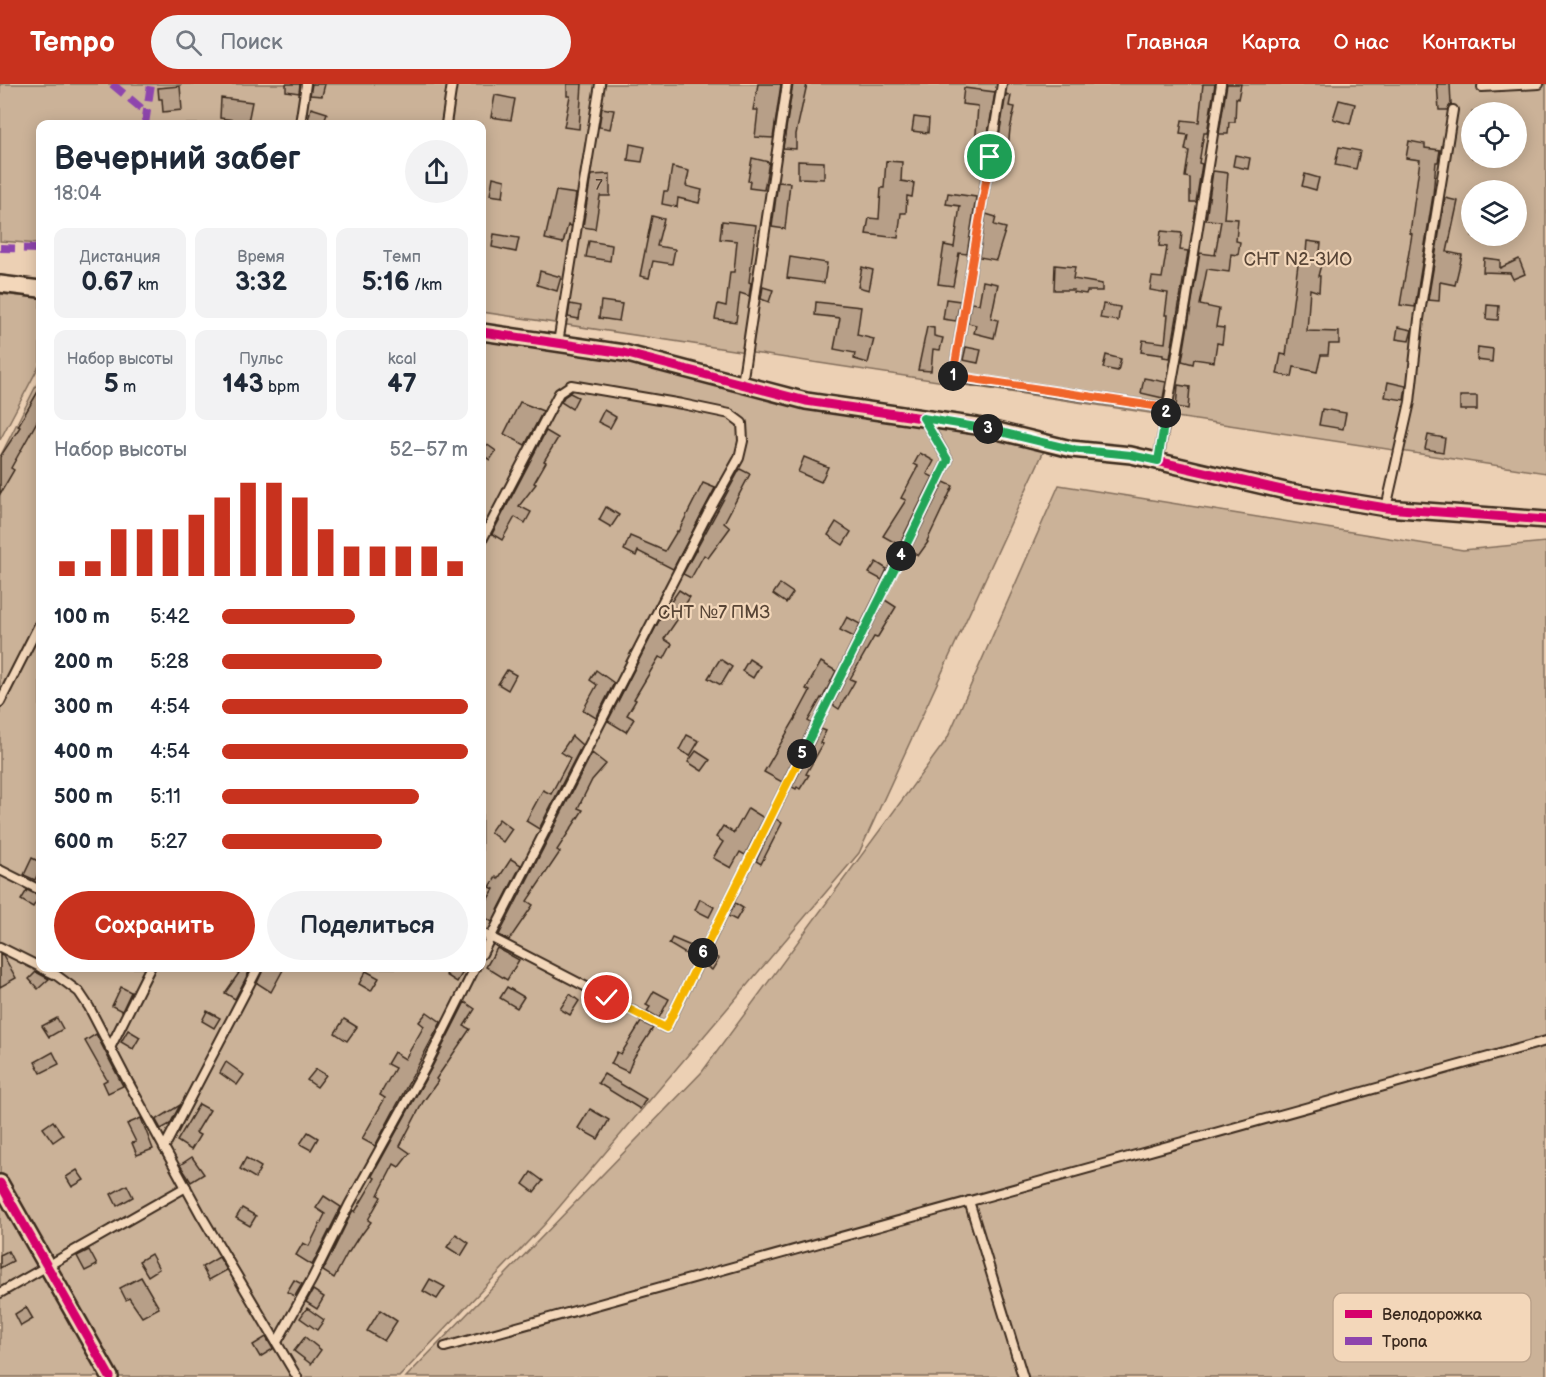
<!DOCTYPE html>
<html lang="ru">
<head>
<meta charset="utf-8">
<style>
	:root { --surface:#fff; --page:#f2f2f3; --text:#1f2937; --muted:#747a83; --accent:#c8321e }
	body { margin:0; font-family:"Balsamiq Sans",sans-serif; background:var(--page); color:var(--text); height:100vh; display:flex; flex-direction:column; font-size:22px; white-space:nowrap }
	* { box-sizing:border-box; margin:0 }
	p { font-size:20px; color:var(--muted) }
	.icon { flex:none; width:33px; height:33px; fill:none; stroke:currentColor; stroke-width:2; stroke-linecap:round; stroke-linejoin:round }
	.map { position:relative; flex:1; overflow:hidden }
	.side { position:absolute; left:36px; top:36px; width:450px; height:852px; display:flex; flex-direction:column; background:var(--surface); border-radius:12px; box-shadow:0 3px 15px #0003 }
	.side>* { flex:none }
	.tools { position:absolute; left:1461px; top:18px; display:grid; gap:12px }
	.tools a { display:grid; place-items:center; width:66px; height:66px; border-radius:50%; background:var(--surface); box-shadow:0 3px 15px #0003; font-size:30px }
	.pin { position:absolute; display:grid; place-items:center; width:51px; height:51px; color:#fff; margin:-26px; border:3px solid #fff; border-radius:50%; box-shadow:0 2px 6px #0007 }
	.km { position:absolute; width:30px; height:30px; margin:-15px; border-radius:50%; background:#222; color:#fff; font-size:16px; line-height:30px; text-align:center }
	.round { display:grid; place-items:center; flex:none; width:63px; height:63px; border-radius:32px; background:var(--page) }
	.overview { display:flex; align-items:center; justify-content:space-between; height:102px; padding:0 18px }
	h1 { font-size:33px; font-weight:600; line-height:45px }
	.metrics { display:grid; grid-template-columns:repeat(3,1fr); gap:9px; height:102px; padding:6px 18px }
	.metrics div { display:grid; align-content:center; border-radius:12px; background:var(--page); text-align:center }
	.metrics b { font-size:26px; font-weight:600 }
	.metrics small { font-size:16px; font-weight:400 }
	.metrics p { font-size:16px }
	.chart { height:168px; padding:12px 18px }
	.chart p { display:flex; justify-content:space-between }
	.chart svg { width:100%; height:108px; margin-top:6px; stroke:var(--accent); stroke-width:6 }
	.button { display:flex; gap:12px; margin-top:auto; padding:12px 18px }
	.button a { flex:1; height:69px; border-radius:36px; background:var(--accent); color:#fff; font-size:24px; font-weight:600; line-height:69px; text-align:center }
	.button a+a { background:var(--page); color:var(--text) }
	ul { padding:0 18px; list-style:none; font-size:20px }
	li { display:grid; grid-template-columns:96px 72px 1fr; align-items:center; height:45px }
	li i { height:15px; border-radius:8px; background:var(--accent) }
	header { display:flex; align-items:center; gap:36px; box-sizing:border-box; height:84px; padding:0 30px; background:var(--accent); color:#fff }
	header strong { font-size:28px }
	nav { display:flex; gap:33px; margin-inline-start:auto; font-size:21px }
	.search { width:420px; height:54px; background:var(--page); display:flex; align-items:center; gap:15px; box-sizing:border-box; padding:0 21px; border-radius:33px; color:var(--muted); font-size:22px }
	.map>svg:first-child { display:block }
	.green { fill:#cbb298; stroke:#836e5b; stroke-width:1.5; fill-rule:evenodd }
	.building { fill:#b79f88; stroke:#3b2a1e; stroke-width:1.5 }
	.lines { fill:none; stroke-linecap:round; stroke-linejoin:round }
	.lane-casing { stroke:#3b2a1e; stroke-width:12 }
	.street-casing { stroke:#3b2a1e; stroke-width:20 }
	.lane { stroke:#f3d7ba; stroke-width:8 }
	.street { stroke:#f3d7ba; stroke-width:15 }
	.quiet { stroke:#8e44ad; stroke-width:8; stroke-dasharray:15 8; stroke-linecap:butt }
	.cycleway-casing { stroke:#f3d7ba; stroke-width:13 }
	.cycleway { stroke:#d6006c; stroke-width:9 }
	.split-1-casing { stroke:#fff; stroke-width:12 }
	.split-2-casing { stroke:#fff; stroke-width:12 }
	.split-3-casing { stroke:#fff; stroke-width:12 }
	.split-4-casing { stroke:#fff; stroke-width:12 }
	.split-5-casing { stroke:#fff; stroke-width:12 }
	.split-6-casing { stroke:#fff; stroke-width:12 }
	.split-7-casing { stroke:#fff; stroke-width:12 }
	.split-1 { stroke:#f0652b; stroke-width:8 }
	.split-2 { stroke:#f0652b; stroke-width:8 }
	.split-3 { stroke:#22a559; stroke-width:8 }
	.split-4 { stroke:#22a559; stroke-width:8 }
	.split-5 { stroke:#22a559; stroke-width:8 }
	.split-6 { stroke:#f5b400; stroke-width:8 }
	.split-7 { stroke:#f5b400; stroke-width:8 }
	.labels { text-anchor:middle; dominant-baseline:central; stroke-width:4.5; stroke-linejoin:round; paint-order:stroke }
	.number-label { font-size:15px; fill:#5a4738 }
	.park-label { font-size:18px; fill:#584536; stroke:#f3d7ba }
	.key { fill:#f3d7ba; stroke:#bca38b; stroke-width:1.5 }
	.key-label { font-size:16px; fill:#3b2a1e }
</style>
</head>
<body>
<header>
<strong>Tempo</strong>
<div class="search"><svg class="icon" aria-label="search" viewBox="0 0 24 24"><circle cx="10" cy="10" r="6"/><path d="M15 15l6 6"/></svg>Поиск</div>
<nav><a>Главная</a><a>Карта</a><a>О нас</a><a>Контакты</a></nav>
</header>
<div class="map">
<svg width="1546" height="1293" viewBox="0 0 1546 1293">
	<rect width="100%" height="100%" fill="#ecd0b4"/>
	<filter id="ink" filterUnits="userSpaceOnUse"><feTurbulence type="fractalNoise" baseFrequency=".0167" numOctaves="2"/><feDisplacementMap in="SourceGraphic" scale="12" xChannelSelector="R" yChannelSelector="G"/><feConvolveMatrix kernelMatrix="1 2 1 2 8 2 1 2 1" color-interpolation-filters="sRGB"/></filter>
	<g filter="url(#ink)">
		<g class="green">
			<path d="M0,0H1546V389L482,228V40H40V160L0,157ZM1472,28H1516V74H1472ZM1472,106H1516V152H1472Z"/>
			<path d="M0,210L40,214V280L0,356Z"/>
			<path d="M482,253L558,259L1048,358L859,769L544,1141L399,1293H0V373L40,294V884H482Z"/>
			<path d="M1059,401L1463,466L1546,458V1293H406L702,988L947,655Z"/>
		</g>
		<g class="building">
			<path d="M286,0H300L299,9L286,7Z"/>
			<path d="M312,0H325L322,12L310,11Z"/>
			<path d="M567,0H582L579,45L564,43L570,12H567Z"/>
			<path d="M758,0H781L773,54L755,53L758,26H753Z"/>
			<path d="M793,0H807L796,50V65L783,64Z"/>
			<path d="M1203,0H1215L1207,49H1204L1199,79L1202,80L1196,118H1190V94L1185,93L1189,67L1185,66L1188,51L1180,50L1182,36L1199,38Z"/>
			<path d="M1227,0H1241L1238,15L1236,14L1235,38H1229L1228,50H1219Z"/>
			<path d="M1437,0H1450L1451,20L1447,26H1439Z"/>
			<path d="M180,2L182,26L163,28L162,15H159L158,4Z"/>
			<path d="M964,4L995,8L983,79L968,76L969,62L975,63L978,22L962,20Z"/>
			<path d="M1006,10L1011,12L1009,22L1015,23L1010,45L1006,84L994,82Z"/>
			<path d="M495,11L515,15L511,36L491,33Z"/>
			<path d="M221,14L252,18L248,38L220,34Z"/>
			<path d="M1339,16L1355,20L1350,40L1333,35Z"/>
			<path d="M311,24L327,29L323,40H307Z"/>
			<path d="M602,24L614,26L610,45L599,43Z"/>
			<path d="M914,33L929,35L928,49L912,47Z"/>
			<path d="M1409,57L1425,60V64L1440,66L1438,78H1436L1433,111L1415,223L1400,221L1412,150L1410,149L1420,76L1406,74Z"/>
			<path d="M630,60L645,63L642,78L628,76Z"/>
			<path d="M1339,63L1360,67L1356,85L1335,81Z"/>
			<path d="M1235,71L1250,74L1248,85L1233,82Z"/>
			<path d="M752,74L769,78L764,106L749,104L750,97H748Z"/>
			<path d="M798,77L824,78V95L798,94Z"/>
			<path d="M886,77L902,78L901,97L914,99L912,113L907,112L906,129H901L898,154L866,150L869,134L879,135L881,104H884Z"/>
			<path d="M672,83L689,87L686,102L702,106L699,119L678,114L677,123L662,120L664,107H668Z"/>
			<path d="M1213,87L1228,89L1224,134L1238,135L1236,157L1240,158L1238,171L1231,170L1229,188L1207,185L1200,221L1219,225L1216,243L1224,244L1222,260L1217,259L1214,278L1194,275L1193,280L1182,277L1200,169L1215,171L1221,137L1206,136Z"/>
			<path d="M610,90V112H600L595,145L583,143L591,91Z"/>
			<path d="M1305,90L1319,94L1316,106L1302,102Z"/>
			<path d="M493,93L505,96L503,113L490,111Z"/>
			<path d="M778,98L790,99L785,145L772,143Z"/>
			<path d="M556,107L576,110L571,142L568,141L563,159L545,155Z"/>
			<path d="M948,109L976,113L967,170L959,169L953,202L938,200L944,161L954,163L960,122L946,120Z"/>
			<path d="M1445,114L1458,117L1447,168L1462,171L1455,201L1440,198L1439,217L1428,216Z"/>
			<path d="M986,130L996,133L994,141L1006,144L996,176L979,173Z"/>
			<path d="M652,132L664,135L657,162L675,165L672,180L653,177L649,194L640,192Z"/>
			<path d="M722,137L756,141L749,198L751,199L749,212L740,209L736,238L715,235L718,220L726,222L730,188H734L737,157L720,155Z"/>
			<path d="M1161,147L1182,149L1180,166L1188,167L1170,274L1163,273V271L1141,268L1143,256L1165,259L1168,231H1165L1168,209L1150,206L1152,193L1162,194L1167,163L1159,162Z"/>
			<path d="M494,150L519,154L516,168L492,163Z"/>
			<path d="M589,157L612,161L610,177L586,173Z"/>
			<path d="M1307,157L1321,159L1319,176L1322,177L1318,192H1320L1319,208L1310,205L1307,247L1339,248V260H1329L1328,271H1321L1317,288L1294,283L1292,293L1277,290L1281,270L1286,271L1298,180L1305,181Z"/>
			<path d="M790,173L827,179L824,199L787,194Z"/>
			<path d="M1484,174L1500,176V184L1519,175L1525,190L1513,195L1510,189L1483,188Z"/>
			<path d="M1055,181L1075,183L1073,195L1102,200V207H1087L1086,210L1073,208L1074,206H1054Z"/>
			<path d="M862,183L873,186L869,206L858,203Z"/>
			<path d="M540,187L561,193L557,207L537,201Z"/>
			<path d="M983,197L998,200L991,234L998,236L994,254L974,249L976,241L968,239L971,219L979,220Z"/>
			<path d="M763,203L773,206L769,218L761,215Z"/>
			<path d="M946,215L960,217L956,237L943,235Z"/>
			<path d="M601,217L622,220L619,237L599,234Z"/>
			<path d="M816,218L861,223L857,251L874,255L868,279L854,275L855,269L834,265L840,234L815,231Z"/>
			<path d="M570,220L581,222L579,235L568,233Z"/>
			<path d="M1103,220L1120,223L1118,237L1100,234Z"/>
			<path d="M1487,221L1499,222L1498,236L1486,235Z"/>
			<path d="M927,243L934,244V252L943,254L940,266L933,265L931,287L918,286Z"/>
			<path d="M1398,243L1412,246L1409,257L1396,255Z"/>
			<path d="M966,263L981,266L978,279L963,276Z"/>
			<path d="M1478,263L1493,265L1492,278L1477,276Z"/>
			<path d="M1106,271L1121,275L1118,287L1103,284Z"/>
			<path d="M1144,294L1166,298L1163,314L1141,309Z"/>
			<path d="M1388,298L1406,302L1404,316L1385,313Z"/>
			<path d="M1178,301L1190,303L1188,325L1176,323Z"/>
			<path d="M40,304V332L11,384L14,386L0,410V373L20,343L18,342Z"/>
			<path d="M570,309L578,313L572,325L561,318L564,313Z"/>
			<rect x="1460" y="312" width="17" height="14"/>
			<path d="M520,318L543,327L525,361L504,350Z"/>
			<path d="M1322,325L1346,329L1343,345L1319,341Z"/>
			<path d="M604,326L616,333L610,344L598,338Z"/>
			<path d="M546,347L558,354L544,377L546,378L534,399L536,400L519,422L531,428L525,439L515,433L502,456L492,450Z"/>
			<path d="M1428,351L1445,354L1443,368L1425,365Z"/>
			<path d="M482,357L496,367L490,376L482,371Z"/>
			<path d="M920,369L934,377L927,390L933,393L899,461L883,452L906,416L901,414L918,382L914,380Z"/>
			<path d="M804,373L828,383L821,398L798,388Z"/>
			<path d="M740,385L750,390L724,439L730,444L708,474L704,471L691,494L683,490Z"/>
			<path d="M944,398L953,402L927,457L928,458L918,472L910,466Z"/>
			<path d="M703,399L715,404L673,485L638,467L636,472L624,466L630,452L665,467L677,447L678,448Z"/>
			<path d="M606,423L619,431L611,443L599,436Z"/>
			<path d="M836,438L851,448L843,461L828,451Z"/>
			<path d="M876,478L887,485L882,496L869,489Z"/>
			<path d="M780,500L793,509L786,519L773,510Z"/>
			<path d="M679,506L690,513L676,535L677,536L664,555L672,560L664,575L659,573L634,615L636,616L627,631L634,635L626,648L608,637L662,531Z"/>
			<path d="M885,516L896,523L877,554L874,553L850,595L855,597L839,625L833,621Z"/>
			<path d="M847,533L860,540L854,553L840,546Z"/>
			<path d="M720,575L732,583L721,601L708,594Z"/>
			<path d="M749,575L760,582L753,594L742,587Z"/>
			<path d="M821,578L836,587L822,615L821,614L808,637L811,639L782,698L764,688L795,635L810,607L806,605Z"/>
			<path d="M507,586L516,591L508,606L498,600Z"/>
			<path d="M596,586L614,599L596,634L583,626L597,601L590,596Z"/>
			<path d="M821,645L826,647L820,659L823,660L806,690L809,691L800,705L797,703L796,705L792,703Z"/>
			<path d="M687,651L699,657L690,672L679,666Z"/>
			<path d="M572,652L582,661L539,745L526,737L543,706L551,710L570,674L561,668Z"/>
			<path d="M696,667L710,676L702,687L688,678Z"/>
			<path d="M592,669L606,680L592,696L578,724L583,726L557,766L560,768L527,817L533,821L509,856L499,851Z"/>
			<path d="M748,724L764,734L745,771L740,768L731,784L713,774L723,758L716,753L723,742L734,749Z"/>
			<path d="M499,735L512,745L503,758L490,748Z"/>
			<path d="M776,735L782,739L761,780L756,777Z"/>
			<path d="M32,774L40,778V785L35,796L24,791Z"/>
			<path d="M511,775L521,781L492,838L482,831V824L494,805L490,803L496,793L498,795Z"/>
			<path d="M27,806L39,812L33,823L21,816Z"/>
			<path d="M700,815L714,823L709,833L695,826Z"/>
			<path d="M735,819L743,824L736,836L728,832Z"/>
			<path d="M672,854L698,865L694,875L669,860Z"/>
			<path d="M497,864L519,876L507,896L486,883Z"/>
			<path d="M710,869L719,875L712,886L704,881Z"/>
			<path d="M0,870L3,871L16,894L0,903Z"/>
			<path d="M230,884H251L235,915L225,909L239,889Z"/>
			<path d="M264,884H284L271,908L257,899Z"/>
			<path d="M450,884H455L463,888L457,898L446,891Z"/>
			<path d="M366,887L379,894L371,907L359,900Z"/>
			<path d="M36,888L49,895L38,905L29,895Z"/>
			<path d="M121,903L131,908L122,927L112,922Z"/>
			<path d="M507,903L524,913L517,924L500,914Z"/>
			<path d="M654,907L669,915L659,934L647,927L650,923L646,921Z"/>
			<path d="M570,910L579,917L570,931L560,925Z"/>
			<path d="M465,918L475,925L464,942L470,945L436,995L438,997L423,1018L400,1062L410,1069L399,1083L394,1080L378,1111L381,1113L368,1136L371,1138L362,1150L361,1149L349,1168H348L334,1194L323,1187L353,1126L355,1128L375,1094L372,1092L431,985Z"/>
			<path d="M207,927L220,934L214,944L202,937Z"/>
			<path d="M427,928L441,938L375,1062L362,1055L385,1014L380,1011L395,984L387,980L394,968L405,975L424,942L419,938Z"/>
			<path d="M57,934L63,945L49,953L42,942Z"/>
			<path d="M344,935L357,943L347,957L335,949Z"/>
			<path d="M641,938L653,944L633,975L628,988L611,980L617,968L621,970Z"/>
			<path d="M128,946L140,953L133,965L121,958Z"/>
			<path d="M96,950L123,1002L108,1009L103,998L107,996L85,957Z"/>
			<path d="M53,968L59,980L41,989L35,978Z"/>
			<path d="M226,978L244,991L237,1001L220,989Z"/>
			<path d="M316,985L326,991L317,1003L307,996Z"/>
			<path d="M604,990L646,1015L640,1025L598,999Z"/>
			<path d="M199,1020L210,1026L196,1049L200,1051L191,1066L177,1057Z"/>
			<path d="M180,1021L170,1040L161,1045L156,1036Z"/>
			<path d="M590,1025L609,1036L598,1055L578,1044Z"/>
			<path d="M141,1034L153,1065L137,1071L132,1059L136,1058L127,1040Z"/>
			<path d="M53,1037L63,1051L53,1058L43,1044Z"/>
			<path d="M308,1048L318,1054L311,1066L300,1060Z"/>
			<path d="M192,1073L204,1090L191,1098L180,1081Z"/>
			<path d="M246,1074L261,1083L255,1094L240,1085Z"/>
			<path d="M77,1086L84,1096L72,1103L66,1093Z"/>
			<path d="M531,1088L543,1097L534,1108L523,1100Z"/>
			<path d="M127,1101L133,1113L117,1122L111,1110Z"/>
			<path d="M324,1112L341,1123L312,1181L296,1171L303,1159L309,1162L325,1130L316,1124Z"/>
			<path d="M242,1124L256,1132L250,1142L236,1134Z"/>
			<path d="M456,1150L469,1159L461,1172L447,1163Z"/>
			<path d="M89,1166L97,1181L85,1187L77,1172Z"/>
			<path d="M8,1167L13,1177L0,1184V1171Z"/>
			<path d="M151,1170L159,1185L148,1192L139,1177Z"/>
			<path d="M219,1173L227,1186L209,1196L202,1183Z"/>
			<path d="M141,1193L159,1224L142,1233L129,1214L126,1216L120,1204Z"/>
			<path d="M430,1195L445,1203L437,1215L423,1207Z"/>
			<path d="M294,1196L302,1200L295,1212L287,1208Z"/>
			<path d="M313,1206L324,1213L317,1225L306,1218Z"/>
			<path d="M26,1223L33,1235L21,1242L15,1230Z"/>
			<path d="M307,1224L324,1236L317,1246L300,1234Z"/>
			<path d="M380,1226L397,1237L384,1257L367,1247Z"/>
			<path d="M266,1253L273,1265L260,1273L253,1261Z"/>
			<path d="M305,1253L321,1266L311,1280L294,1267Z"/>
		</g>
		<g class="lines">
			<g class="lane-casing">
				<g id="lane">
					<path d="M1002,0L953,293L1167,324"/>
					<path d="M1482,3L1539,0"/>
					<path d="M300,40L306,0"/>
					<path d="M446,40L452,0"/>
					<path d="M558,259L600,0"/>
					<path d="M742,300L787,0"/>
					<path d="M1158,377L1186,219L1221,0"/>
					<path d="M1386,424L1410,318L1419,235L1453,26"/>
					<path d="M482,456L559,309L571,301L682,320L730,330L742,339L743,357L739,374L707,431L482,870"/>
					<path d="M0,618L40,539"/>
					<path d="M0,786L40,806"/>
					<path d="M482,849L666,944L948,376L924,335"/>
					<path d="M0,863L40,883"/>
					<path d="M41,884L56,891L79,908L89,923L126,994L201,1131L297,1293"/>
					<path d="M110,964L150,884"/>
					<path d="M164,1064L258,884"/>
					<path d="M969,1117L1023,1293"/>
					<path d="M0,1209L186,1103"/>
					<path d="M277,1258L312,1195L349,1121L426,982L475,884"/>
					<path d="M445,1263L1546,957"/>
				</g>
			</g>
			<g class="street-casing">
				<g id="street">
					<path d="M0,200L40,205"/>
					<path d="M482,248L624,269L806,317L977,342L1071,365L1131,371L1290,408L1386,424L1546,436"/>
					<path d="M0,1099L110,1293"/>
				</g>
			</g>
			<use href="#lane" class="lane"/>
			<use href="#street" class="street"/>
			<g class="quiet">
				<path d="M112,0L147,29"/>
				<path d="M145,40L151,0"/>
				<path d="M0,164L40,165"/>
			</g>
			<g class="cycleway-casing">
				<g id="cycleway">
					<path d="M482,248L624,269L806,317L977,342L1071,365L1131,371L1290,408L1386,424L1546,436"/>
					<path d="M0,1099L110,1293"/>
				</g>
			</g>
			<use href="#cycleway" class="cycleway"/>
		</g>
	</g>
	<g class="lines" filter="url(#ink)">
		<g class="split-1-casing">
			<path id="split-1" d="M953,292L990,73"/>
		</g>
		<g class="split-2-casing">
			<path id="split-2" d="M953,292L1167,324L1166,329"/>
		</g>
		<g class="split-3-casing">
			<path id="split-3" d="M988,345L1071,365L1131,371L1158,377L1166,329"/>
		</g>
		<g class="split-4-casing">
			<path id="split-4" d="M901,472L948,376L923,334L988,345"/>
		</g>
		<g class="split-5-casing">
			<path id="split-5" d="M802,670L901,472"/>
		</g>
		<g class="split-6-casing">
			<path id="split-6" d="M703,869L802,670"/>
		</g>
		<g class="split-7-casing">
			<path id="split-7" d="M607,914L666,944L703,869"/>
		</g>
		<use href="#split-1" class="split-1"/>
		<use href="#split-2" class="split-2"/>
		<use href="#split-3" class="split-3"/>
		<use href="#split-4" class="split-4"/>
		<use href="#split-5" class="split-5"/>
		<use href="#split-6" class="split-6"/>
		<use href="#split-7" class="split-7"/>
	</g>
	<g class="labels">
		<g class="number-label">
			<text x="599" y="101">7</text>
		</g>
		<g class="park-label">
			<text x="1298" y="175">СНТ N2-ЗИО</text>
			<text x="714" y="528">СНТ №7 ПМЗ</text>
		</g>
	</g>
	<rect x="1333" y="1209" width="198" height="69" rx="9" class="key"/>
	<rect x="1345" y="1226" width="27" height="8" fill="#d6006c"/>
	<rect x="1345" y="1253" width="27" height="8" fill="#8e44ad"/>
	<g class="key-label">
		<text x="1382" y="1236">Велодорожка</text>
		<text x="1382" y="1263">Тропа</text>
	</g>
</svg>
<div class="tools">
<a><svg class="icon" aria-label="locate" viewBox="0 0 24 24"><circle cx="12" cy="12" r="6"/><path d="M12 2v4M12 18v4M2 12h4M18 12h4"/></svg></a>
<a><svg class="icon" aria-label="layers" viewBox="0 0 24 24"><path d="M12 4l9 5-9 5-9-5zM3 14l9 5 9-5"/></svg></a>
</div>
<div class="pin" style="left:990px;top:73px;background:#1e9e55"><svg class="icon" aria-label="arrive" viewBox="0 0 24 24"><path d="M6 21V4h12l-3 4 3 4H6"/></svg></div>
<div class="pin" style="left:607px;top:914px;background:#d93025"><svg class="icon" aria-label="check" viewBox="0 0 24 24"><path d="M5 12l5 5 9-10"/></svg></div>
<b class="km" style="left:953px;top:292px">1</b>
<b class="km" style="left:1166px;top:329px">2</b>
<b class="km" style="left:988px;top:345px">3</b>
<b class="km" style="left:901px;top:472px">4</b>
<b class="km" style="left:802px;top:670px">5</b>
<b class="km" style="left:703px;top:869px">6</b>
<section class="side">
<div class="overview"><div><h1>Вечерний забег</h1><p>18:04</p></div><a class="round"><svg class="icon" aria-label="share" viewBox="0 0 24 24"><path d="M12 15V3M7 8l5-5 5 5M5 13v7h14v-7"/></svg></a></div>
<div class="metrics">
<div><p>Дистанция</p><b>0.67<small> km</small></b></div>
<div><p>Время</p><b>3:32</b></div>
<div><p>Темп</p><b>5:16<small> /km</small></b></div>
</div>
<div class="metrics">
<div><p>Набор высоты</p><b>5<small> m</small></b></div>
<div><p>Пульс</p><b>143<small> bpm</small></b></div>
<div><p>kcal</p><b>47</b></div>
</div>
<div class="chart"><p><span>Набор высоты</span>52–57 m</p>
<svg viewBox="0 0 160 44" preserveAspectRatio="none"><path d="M5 44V38M15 44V38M25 44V25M35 44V25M45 44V25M55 44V19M65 44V12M75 44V6M85 44V6M95 44V12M105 44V25M115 44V32M125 44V32M135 44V32M145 44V32M155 44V38"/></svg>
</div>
<ul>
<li><b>100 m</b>5:42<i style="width:54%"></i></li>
<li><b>200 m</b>5:28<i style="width:65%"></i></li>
<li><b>300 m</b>4:54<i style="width:100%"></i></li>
<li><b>400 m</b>4:54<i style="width:100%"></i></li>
<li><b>500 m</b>5:11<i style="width:80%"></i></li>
<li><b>600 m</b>5:27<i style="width:65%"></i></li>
</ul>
<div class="button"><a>Сохранить</a><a>Поделиться</a></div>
</section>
</div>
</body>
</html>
